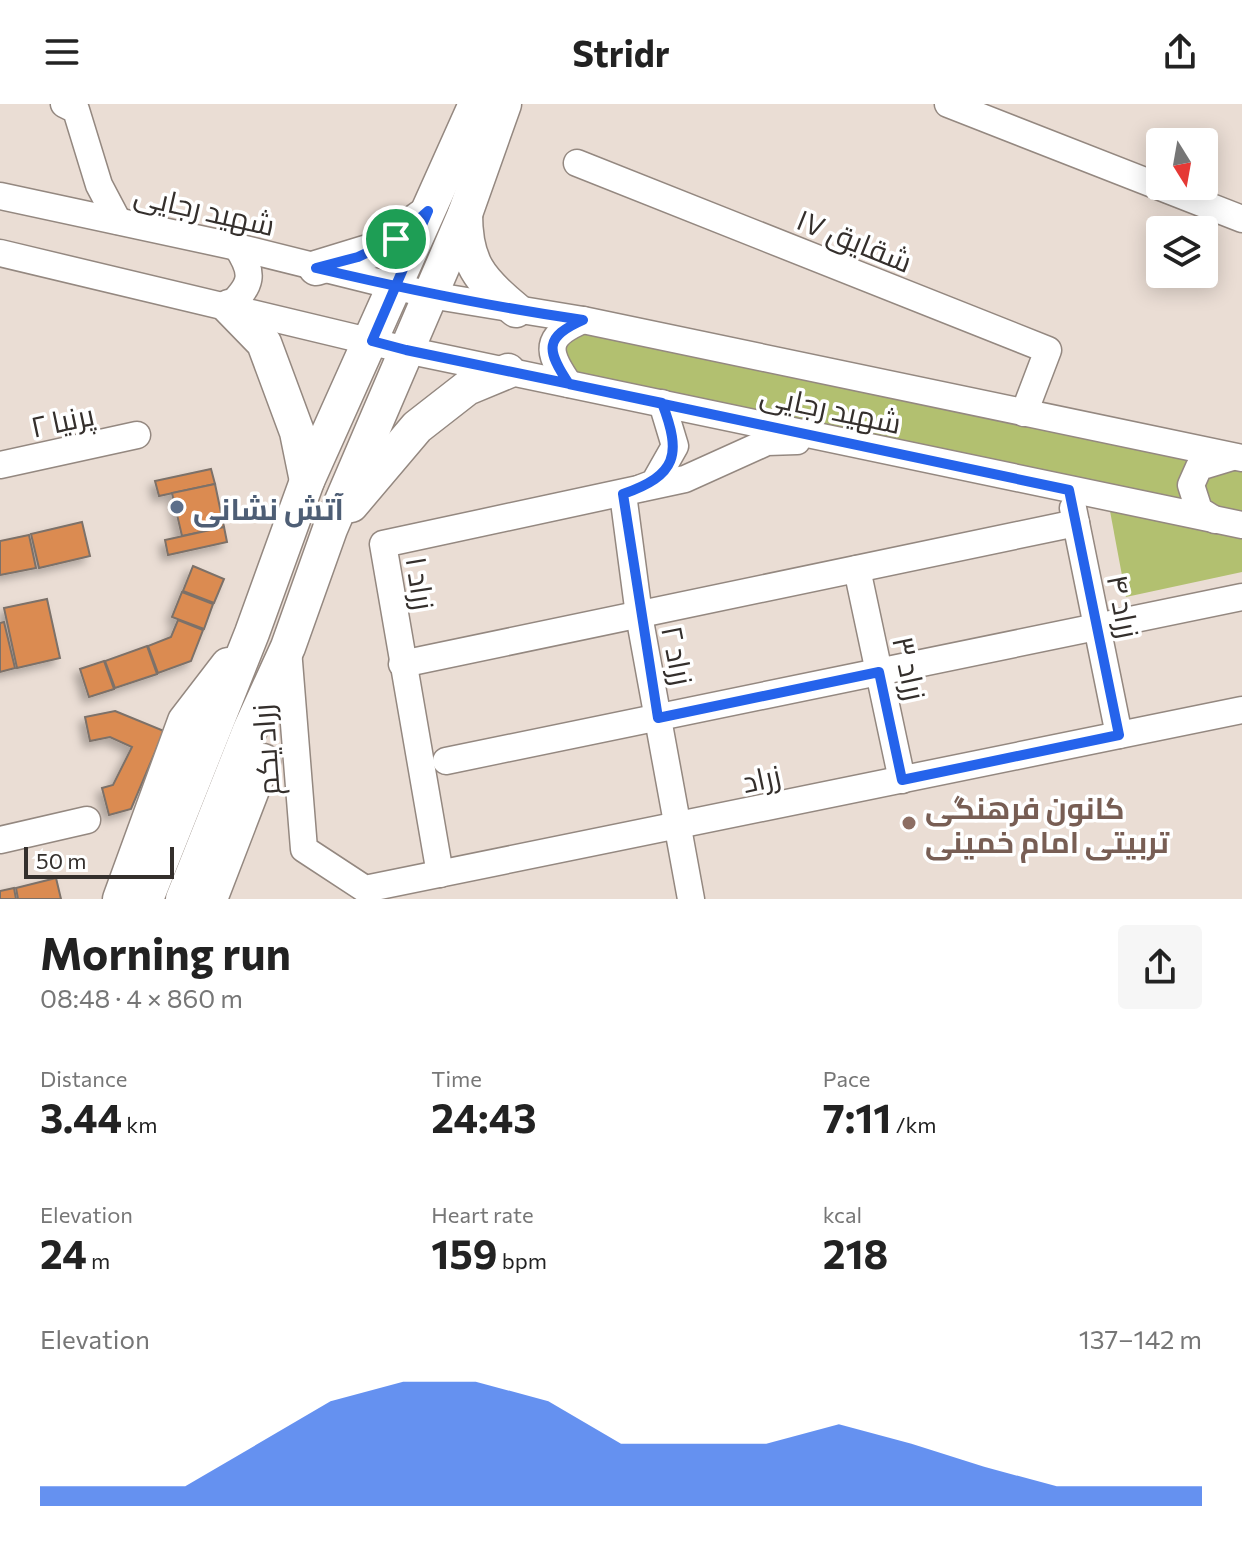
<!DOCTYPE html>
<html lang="en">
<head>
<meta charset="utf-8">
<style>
	:root { --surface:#fff; --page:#f6f6f6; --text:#222; --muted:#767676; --accent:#2563eb }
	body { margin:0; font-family:Commissioner,Cairo,sans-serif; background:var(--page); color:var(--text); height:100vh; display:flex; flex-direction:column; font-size:30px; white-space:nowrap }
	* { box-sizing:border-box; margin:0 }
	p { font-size:26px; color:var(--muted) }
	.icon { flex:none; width:44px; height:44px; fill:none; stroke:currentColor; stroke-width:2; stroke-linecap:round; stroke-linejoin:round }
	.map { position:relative; height:795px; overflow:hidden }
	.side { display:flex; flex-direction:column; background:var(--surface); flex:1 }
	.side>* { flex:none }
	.needle { width:52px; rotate:169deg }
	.buttons { position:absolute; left:1146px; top:24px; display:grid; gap:16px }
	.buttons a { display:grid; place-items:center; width:72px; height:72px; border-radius:8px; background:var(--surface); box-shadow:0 4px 20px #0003; font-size:40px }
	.scale { position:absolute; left:24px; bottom:20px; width:150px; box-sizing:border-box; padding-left:8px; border:4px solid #342f2c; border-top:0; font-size:22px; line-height:28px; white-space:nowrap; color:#342f2c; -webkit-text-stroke:6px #fff; paint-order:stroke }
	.pin { position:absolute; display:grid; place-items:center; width:68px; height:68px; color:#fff; margin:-34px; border:4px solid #fff; border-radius:50%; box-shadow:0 2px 8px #0007 }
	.round { display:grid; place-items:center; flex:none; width:84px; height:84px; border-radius:8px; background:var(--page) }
	.summary { display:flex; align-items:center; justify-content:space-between; height:136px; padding:0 40px }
	h1 { font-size:44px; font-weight:700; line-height:60px }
	.metrics { display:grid; grid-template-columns:repeat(3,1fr); gap:12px; height:136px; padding:8px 40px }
	.metrics div { display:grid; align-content:center }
	.metrics b { font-size:40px; font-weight:700 }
	.metrics small { font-size:22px; font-weight:400 }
	.metrics p { font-size:22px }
	.chart { height:224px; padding:16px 40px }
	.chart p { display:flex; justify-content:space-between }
	.chart svg { width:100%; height:144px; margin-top:8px; fill:var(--accent); opacity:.7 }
	header { display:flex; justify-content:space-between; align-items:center; height:104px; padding:0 40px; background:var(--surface); font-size:36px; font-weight:700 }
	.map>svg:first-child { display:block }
	.green { fill:#b2c070 }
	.building { fill:#db8b51; stroke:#7c7169; stroke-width:2; filter:url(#shadow) }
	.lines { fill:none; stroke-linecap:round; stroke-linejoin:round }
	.minor-casing { stroke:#948880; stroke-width:29 }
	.major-casing { stroke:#948880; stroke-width:37 }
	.minor { stroke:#fff; stroke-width:26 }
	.major { stroke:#fff; stroke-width:34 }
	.route-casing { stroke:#fff; stroke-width:16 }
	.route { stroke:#2563eb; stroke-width:10 }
	.service-dot { fill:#5c6f8a; stroke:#fff; stroke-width:3 }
	.education-dot { fill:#8d6e63; stroke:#fff; stroke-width:3 }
	.labels { text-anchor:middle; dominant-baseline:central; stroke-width:7; stroke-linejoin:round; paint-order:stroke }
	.street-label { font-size:30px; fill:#342f2c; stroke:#fff }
	.service-label { font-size:30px; font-weight:bold; fill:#4e5e75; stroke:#fff; text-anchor:start }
	.education-label { font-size:30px; font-weight:bold; fill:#785e54; stroke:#fff; text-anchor:start }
</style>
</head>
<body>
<header><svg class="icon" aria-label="menu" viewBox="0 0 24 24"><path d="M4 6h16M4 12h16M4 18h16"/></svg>Stridr<svg class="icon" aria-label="share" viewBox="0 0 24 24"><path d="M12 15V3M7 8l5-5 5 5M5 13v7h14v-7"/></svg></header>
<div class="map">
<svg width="1242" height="795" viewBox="0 0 1242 795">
	<defs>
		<filter id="shadow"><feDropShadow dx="-5.5" dy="5.5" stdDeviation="4" flood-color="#0004"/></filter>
	</defs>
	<rect width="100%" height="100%" fill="#eaddd4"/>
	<g class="green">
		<path d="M583,216L1242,354V421L569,280L561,226Z"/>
		<path d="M1110,407L1242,433V468L1126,493Z"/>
	</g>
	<g class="building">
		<path d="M211,365L215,380L159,392L155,377Z"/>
		<path d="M215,380L224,423L182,432L172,389Z"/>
		<path d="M82,418L90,452L39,464L31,430Z"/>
		<path d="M224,423L227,438L168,451L165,436Z"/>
		<path d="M29,431L36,464L0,471V437Z"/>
		<path d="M193,462L224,475L214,499L183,487Z"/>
		<path d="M182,488L213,500L204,525L172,513Z"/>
		<path d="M47,495L60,554L17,564L4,504Z"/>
		<path d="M178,516L203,526L191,557L158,569L148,542L171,533Z"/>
		<path d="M4,518L15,564L0,568V519Z"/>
		<path d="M147,542L157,570L115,584L105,557Z"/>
		<path d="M104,557L114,585L89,593L80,565Z"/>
		<path d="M115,607L164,627L131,705L109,711L102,684L113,681L132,643L110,633L90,637L85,613Z"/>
		<path d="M56,774L61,795H18L16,784Z"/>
		<path d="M14,784L16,795H0V787Z"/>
	</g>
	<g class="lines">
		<g class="minor-casing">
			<g id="minor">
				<path d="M64,0L76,6L99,81L118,117"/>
				<path d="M948,0L1242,115"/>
				<path d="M577,59L1048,246L1024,309"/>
				<path d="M0,92L237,143L430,191L583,216L1242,354"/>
				<path d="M0,149L406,246L1242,421"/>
				<path d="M229,203C252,180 255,171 237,143"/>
				<path d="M569,280C546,247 544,233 583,216"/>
				<path d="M0,361L137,331"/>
				<path d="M641,384L654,379L675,342L662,299"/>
				<path d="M623,390L639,511L691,795"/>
				<path d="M1073,404L1119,631"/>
				<path d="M1215,416L1199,406L1191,381L1199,363L1232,353"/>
				<path d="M857,465L902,676"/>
				<path d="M288,545L304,745L365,785L1242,606"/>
				<path d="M402,560L1076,419"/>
				<path d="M446,657L1242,493"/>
				<path d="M0,736L87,716"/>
				<path d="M440,770L383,440L685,375L767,338L797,337"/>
			</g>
		</g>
		<g class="major-casing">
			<g id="major">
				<path d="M465,110C465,158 479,176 516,206"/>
				<path d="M316,164L378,145L422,113"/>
				<path d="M229,203L264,239L297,328L307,377"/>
				<path d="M351,401L417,323L467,284L508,267"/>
				<path d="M120,795L185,617L228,561"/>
				<path d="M146,795L252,529L307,377L476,0"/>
				<path d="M183,795L250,626L288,543L330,425L465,110L504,0"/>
				<path d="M210,795L263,657"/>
			</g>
		</g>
		<use href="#minor" class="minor"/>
		<use href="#major" class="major"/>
	</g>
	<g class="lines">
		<g class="route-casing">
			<path id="route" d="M396,135L428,107L372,237L406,246L662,299C682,351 677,371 623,390L658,614L879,568L902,676L1119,631L1069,386L569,280C546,246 544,233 583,216C493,203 405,185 316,164L358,153L396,135"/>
		</g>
		<use href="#route" class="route"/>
	</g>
	<circle class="service-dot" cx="177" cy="403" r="8"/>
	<circle class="education-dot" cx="909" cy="719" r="8"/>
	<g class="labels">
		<g class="street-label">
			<text transform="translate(205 104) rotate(13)">شهید رجایی</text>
			<text transform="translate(855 135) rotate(22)">شقایق ۱۷</text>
			<text transform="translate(831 303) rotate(12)">شهید رجایی</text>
			<text transform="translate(62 315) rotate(-12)">پرنیا ۲</text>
			<text transform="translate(422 479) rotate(81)">زراد ۱</text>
			<text transform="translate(1125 502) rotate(79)">زراد ۴</text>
			<text transform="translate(679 551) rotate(79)">زراد ۲</text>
			<text transform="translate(911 564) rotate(78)">زراد ۳</text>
			<text transform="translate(264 646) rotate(-94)">زراد یکم</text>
			<text transform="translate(761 673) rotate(-12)">زراد</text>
		</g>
		<g class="service-label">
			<text x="193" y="403">آتش نشانی</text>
		</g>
		<g class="education-label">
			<text x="925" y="702">کانون فرهنگی<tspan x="925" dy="34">تربیتی امام خمینی</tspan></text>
		</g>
	</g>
</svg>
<div class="buttons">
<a><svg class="needle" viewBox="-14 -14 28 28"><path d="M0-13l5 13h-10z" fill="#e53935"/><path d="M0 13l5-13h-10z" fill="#767676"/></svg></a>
<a><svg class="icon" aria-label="layers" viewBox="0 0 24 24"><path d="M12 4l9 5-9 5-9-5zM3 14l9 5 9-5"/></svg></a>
</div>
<div class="scale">50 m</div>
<div class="pin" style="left:396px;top:135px;background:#1e9e55"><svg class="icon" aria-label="arrive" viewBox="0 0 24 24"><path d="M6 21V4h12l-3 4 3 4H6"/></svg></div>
</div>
<section class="side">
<div class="summary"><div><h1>Morning run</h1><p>08:48 · 4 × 860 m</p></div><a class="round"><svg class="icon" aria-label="share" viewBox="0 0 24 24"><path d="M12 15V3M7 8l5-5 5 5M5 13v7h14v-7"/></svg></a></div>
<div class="metrics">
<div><p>Distance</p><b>3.44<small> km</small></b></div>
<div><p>Time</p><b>24:43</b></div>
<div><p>Pace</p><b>7:11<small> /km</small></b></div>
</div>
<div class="metrics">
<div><p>Elevation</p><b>24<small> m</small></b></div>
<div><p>Heart rate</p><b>159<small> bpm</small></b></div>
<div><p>kcal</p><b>218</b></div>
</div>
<div class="chart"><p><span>Elevation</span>137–142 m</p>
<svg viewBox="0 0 160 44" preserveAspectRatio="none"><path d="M0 44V38L10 38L20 38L30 25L40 12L50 6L60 6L70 12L80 25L90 25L100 25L110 19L120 25L130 32L140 38L150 38L160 38V44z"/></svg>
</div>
</section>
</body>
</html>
